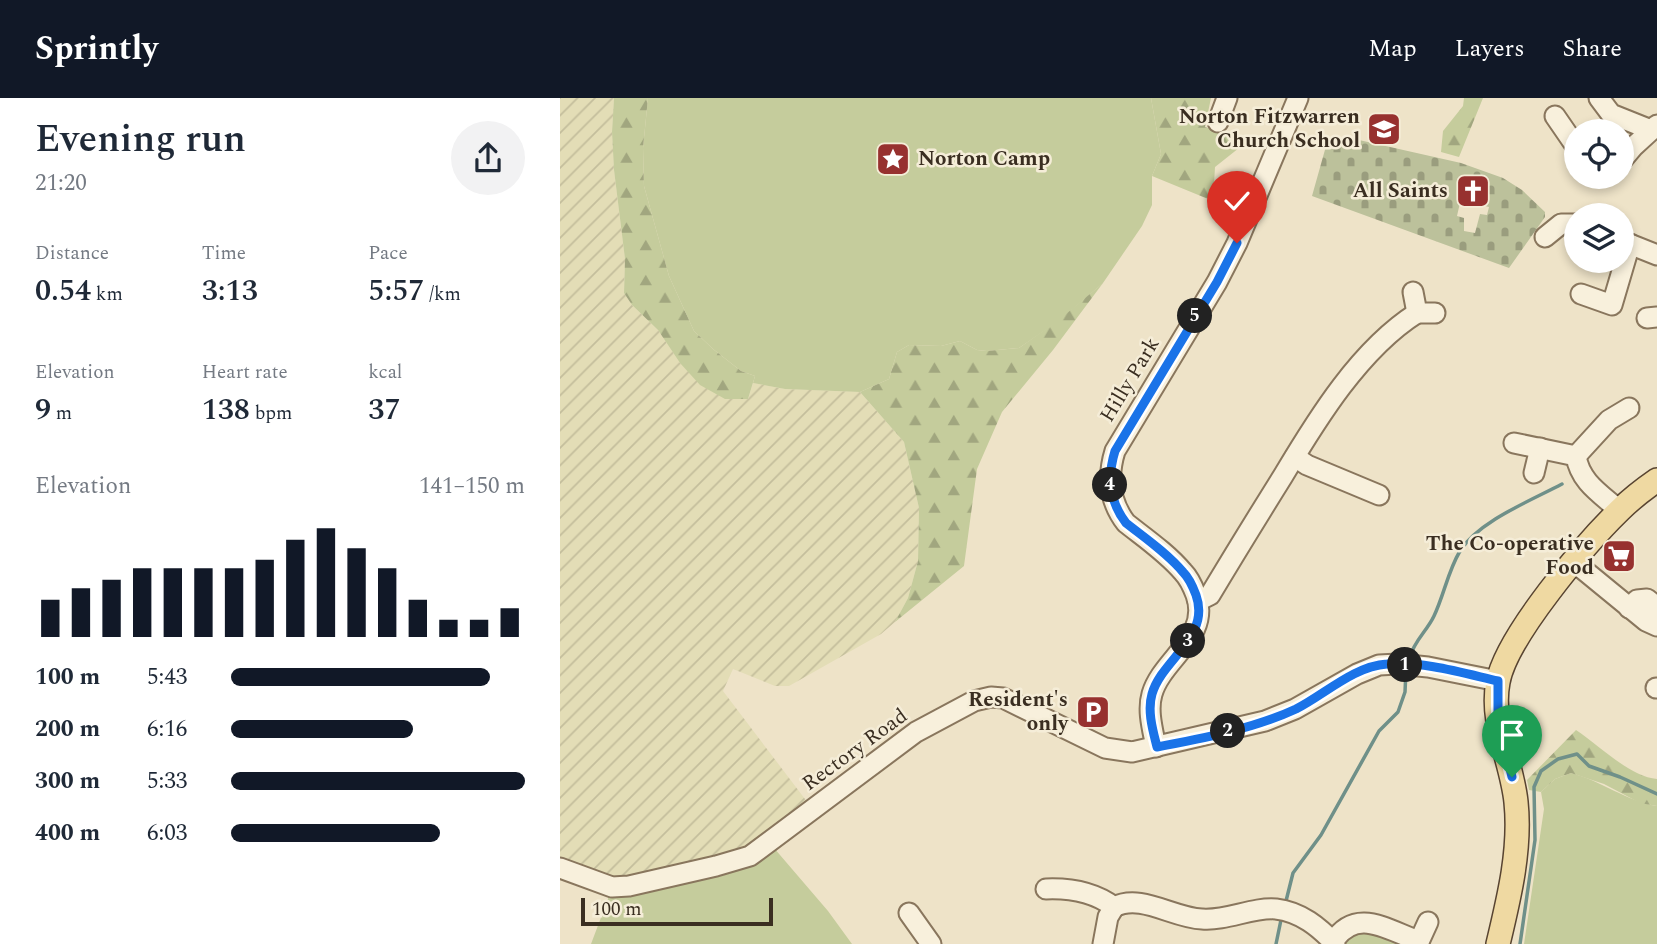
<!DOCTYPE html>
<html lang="en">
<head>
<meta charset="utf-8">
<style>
	:root { --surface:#fff; --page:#f2f2f3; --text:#1f2937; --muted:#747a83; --accent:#111827 }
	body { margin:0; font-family:Spectral,serif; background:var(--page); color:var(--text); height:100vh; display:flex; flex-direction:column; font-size:26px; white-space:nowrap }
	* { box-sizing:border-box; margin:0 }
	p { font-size:23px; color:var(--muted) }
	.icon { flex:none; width:38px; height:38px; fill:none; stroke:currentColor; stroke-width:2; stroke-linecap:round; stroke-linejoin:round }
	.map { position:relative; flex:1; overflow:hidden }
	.sheet { display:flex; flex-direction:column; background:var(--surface); width:560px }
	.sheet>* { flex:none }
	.buttons { position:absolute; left:1004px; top:21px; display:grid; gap:14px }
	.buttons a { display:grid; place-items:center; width:70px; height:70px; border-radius:50%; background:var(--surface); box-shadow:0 4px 10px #0003; font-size:35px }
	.scale { position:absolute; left:21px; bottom:18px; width:192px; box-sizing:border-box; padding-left:7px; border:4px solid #3a2e21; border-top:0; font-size:19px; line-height:24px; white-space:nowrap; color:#3a2e21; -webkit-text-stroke:5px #f5edd8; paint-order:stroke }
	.pin { position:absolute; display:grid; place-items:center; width:60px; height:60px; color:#fff; margin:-72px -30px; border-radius:50% 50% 50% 0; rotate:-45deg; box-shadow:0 0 7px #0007 }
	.pin .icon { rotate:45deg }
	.km { position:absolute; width:35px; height:35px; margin:-18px; border-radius:50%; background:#222; color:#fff; font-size:19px; line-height:35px; text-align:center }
	.round { display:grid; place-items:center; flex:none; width:74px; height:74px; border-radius:37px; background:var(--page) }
	.summary { display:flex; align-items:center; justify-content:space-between; height:119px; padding:0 35px }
	h1 { font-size:38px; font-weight:600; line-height:52px }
	.metrics { display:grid; grid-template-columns:repeat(3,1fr); gap:10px; height:119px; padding:7px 35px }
	.metrics div { display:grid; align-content:center }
	.metrics b { font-size:30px; font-weight:600 }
	.metrics small { font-size:19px; font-weight:400 }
	.metrics p { font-size:19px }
	.chart { height:196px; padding:14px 35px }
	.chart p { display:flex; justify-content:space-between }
	.chart svg { width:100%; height:126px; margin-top:7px; stroke:var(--accent); stroke-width:6 }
	ul { padding:0 35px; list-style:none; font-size:23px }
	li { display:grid; grid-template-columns:112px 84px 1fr; align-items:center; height:52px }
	li i { height:18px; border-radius:9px; background:var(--accent) }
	header { display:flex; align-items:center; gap:42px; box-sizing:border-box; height:98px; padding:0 35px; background:var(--accent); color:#fff }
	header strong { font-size:33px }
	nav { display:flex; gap:38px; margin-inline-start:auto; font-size:24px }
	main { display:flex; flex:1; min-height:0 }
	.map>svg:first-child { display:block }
	.farmland { fill:url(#farmland-furrows) }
	.green { fill:#c5cc9c }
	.forest { fill:url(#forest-firs) }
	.cemetery { fill:url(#cemetery-stones); fill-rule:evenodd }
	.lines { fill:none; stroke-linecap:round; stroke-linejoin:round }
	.stream { stroke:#6f9089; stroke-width:3.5 }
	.minor-casing { stroke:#89765d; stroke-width:23 }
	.major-casing { stroke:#584431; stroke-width:26 }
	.minor { stroke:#f8f0dc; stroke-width:19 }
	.major { stroke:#efd9a2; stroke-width:23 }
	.route-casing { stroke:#fff; stroke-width:14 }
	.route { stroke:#1a73e8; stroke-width:9 }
	.labels { text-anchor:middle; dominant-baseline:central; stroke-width:5; stroke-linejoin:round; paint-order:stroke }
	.poi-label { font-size:21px; font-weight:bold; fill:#3a2e21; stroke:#f5edd8; text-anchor:end }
	.street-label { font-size:21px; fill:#3a2e21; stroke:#f5edd8 }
</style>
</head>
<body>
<header>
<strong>Sprintly</strong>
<nav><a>Map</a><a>Layers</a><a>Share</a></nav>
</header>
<main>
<section class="sheet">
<div class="summary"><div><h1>Evening run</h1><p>21:20</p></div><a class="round"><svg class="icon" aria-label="share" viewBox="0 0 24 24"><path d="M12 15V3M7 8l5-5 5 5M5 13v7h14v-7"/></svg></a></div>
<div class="metrics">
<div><p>Distance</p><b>0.54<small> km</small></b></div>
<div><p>Time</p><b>3:13</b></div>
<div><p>Pace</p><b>5:57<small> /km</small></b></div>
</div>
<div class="metrics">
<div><p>Elevation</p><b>9<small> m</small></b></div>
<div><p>Heart rate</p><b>138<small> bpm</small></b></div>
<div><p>kcal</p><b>37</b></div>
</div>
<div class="chart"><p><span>Elevation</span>141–150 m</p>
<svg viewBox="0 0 160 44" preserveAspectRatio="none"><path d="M5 44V31M15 44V27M25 44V24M35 44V20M45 44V20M55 44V20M65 44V20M75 44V17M85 44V10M95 44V6M105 44V13M115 44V20M125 44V31M135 44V38M145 44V38M155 44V34"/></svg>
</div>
<ul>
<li><b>100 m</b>5:43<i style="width:88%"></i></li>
<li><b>200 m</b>6:16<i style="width:62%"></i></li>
<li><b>300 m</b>5:33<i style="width:100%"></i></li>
<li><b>400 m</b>6:03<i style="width:71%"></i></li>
</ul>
</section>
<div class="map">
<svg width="1097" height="846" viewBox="0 0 1097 846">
	<defs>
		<pattern id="farmland-furrows" width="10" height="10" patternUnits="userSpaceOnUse" patternTransform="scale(1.75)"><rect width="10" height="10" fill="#e3ddb6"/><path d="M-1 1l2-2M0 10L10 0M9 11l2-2" fill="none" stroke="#c4be9c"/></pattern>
		<pattern id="forest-firs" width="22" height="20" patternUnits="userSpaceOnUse" patternTransform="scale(1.75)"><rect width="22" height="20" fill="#c5cc9c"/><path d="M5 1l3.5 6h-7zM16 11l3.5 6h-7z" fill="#a1a67f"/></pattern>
		<pattern id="cemetery-stones" width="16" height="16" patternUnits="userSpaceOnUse" patternTransform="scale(1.75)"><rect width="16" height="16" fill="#bcc19b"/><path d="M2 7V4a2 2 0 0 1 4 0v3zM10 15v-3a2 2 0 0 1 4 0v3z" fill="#9a9d7e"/></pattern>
	</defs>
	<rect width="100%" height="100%" fill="#eee3c8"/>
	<path class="farmland" d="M0,0H54L52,34L54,72L65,161L64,195L72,207L98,232L120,265L188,301L193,285L225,291L300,294L344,344L359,410L358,463L348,500L335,524L321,536L229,588H215L173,571L163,593L248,705L205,740L164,760L59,780L41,777L0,761Z"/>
	<g class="green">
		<path d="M88,0H591L601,56L592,78V107L582,128L543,185L500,222L459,250L427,253L417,252L400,243L381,248L349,247L337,254L329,281L300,294L225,291L193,285L195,278L181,273L153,251L134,233L109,178L84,88L83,50Z"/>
		<path d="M1011,675C1042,683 1066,703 1097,708V846H964L984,711L981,694L995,681Z"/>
		<path d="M214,750L268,813L292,846H31L48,801V795L59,798H73Z"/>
		<path d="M802,829L843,846H784L785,841Z"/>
	</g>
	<g class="forest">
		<path d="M54,0H88L83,50L84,88L109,178L134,233L153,251L181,273L195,278L188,301H165L140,287L120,265L98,232L72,207L64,195L65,161L54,72L52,34Z"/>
		<path d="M591,0H651L645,29L673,38L679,50L655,69L653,103L592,78L601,56Z"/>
		<path d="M904,0H923L899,59L881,54L883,33L903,8Z"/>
		<path d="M543,185L493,252L442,314L417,371L404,468L335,524L348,500L358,463L359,410L344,344L300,294L329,281L337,254L349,247L381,248L400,243L417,252L427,253L459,250L500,221Z"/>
		<path d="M1016,632C1039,647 1070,679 1097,681V708L1080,705L1044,686L1011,675L995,681L981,694L969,692L967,682Z"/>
	</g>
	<path class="cemetery" d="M768,41L799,42L901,65L943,80L962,92L985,114V119L949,170L752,98ZM913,77L926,80L921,107L929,109L927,117L920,116L915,135L904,133V120L897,118L906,78Z"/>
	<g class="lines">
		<g class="stream">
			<path d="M850,559C854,543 867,533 874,518C884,497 888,473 900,453C919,423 970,403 1002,386"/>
			<path d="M725,807L733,775L761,737L819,633L838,614L845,594L846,572"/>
			<path d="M716,846L722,817"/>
			<path d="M960,846L975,742L974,689L981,673L998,661L1017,656L1029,668L1060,679L1097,696"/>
		</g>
		<g class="minor-casing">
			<g id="minor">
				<path d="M1039,0L1051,16L1091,32"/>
				<path d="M995,18L1017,50"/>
				<path d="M658,24L667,0"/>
				<path d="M1062,62L1073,49L1097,27"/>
				<path d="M985,139L1001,126H1017"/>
				<path d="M1062,143L1097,157"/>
				<path d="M853,194L857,215H875"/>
				<path d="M1021,196L1052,207L1070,146"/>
				<path d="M1087,220L1097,219"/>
				<path d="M954,345L1016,358C1020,384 1041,396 1059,412"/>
				<path d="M1016,358L1049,322L1069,310"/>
				<path d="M735,359L747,367L819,397"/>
				<path d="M974,375L980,350"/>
				<path d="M1014,464L1086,523L1097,528"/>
				<path d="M638,503L650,497C674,457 698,418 723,378C757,321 800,251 857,215"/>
				<path d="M1069,510L1077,502L1087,501L1097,509"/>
				<path d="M1096,590H1097"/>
				<path d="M596,649C593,633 587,613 592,596C602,561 651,539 636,497C633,489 629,480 623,474C607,455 585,440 566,425C549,403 547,379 555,353L657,184L677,145L738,0"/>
				<path d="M0,770L52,789L69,788L156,768L190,758L356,634L414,603L431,599L443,600L545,650L572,654L705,623L735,611L797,576L819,567L838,566L868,569L938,583"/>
				<path d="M486,791C511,790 534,794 554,809C581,795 613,820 642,821C667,823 692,809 716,811C741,814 759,829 775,846"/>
				<path d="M349,815L371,846"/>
				<path d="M773,844C796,808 827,832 859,843"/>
				<path d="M543,846L548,819L554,809"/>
				<path d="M858,846L868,824"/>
			</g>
		</g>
		<g class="major-casing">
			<path id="major" d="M938,846C949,800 961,751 956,704C952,664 930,625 938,584C946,539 1026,445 1060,412C1071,401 1084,391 1097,382"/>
		</g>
		<use href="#minor" class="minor"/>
		<use href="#major" class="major"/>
	</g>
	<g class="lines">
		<g class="route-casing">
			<path id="route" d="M677,145L657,184L555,353C547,379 549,403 566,425C585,440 607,455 623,474C629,480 633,489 636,497C651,539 602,561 592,596C587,613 593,633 597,649C643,640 693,631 736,611C764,597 794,568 827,566C863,563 903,575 938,583V621L952,679"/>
		</g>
		<use href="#route" class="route"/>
	</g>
	<defs>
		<g id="school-square" transform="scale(1.75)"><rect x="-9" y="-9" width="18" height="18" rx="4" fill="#97312f" stroke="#f5edd8"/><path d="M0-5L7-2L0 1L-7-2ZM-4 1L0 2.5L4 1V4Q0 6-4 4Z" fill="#fff"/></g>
		<g id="sight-square" transform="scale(1.75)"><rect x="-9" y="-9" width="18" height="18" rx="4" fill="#97312f" stroke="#f5edd8"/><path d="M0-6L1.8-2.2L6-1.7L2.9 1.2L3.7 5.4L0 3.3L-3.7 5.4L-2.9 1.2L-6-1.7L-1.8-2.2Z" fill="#fff"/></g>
		<g id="church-square" transform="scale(1.75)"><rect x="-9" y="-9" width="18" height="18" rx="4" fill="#97312f" stroke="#f5edd8"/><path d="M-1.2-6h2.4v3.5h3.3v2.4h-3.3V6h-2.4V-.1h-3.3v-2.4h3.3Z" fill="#fff"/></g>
		<g id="supermarket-square" transform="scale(1.75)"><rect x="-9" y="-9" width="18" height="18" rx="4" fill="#97312f" stroke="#f5edd8"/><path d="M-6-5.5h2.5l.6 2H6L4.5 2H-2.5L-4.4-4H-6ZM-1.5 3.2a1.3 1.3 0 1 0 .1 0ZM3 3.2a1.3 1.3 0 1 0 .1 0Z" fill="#fff"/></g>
		<g id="parking-square" transform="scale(1.75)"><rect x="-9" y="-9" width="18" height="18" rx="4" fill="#97312f" stroke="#f5edd8"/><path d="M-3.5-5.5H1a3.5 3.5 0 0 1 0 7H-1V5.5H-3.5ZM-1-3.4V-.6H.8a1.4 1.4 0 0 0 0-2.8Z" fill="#fff"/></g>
	</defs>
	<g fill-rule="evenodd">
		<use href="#school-square" x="824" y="31"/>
		<use href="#sight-square" x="333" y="61"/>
		<use href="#church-square" x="913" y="93"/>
		<use href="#supermarket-square" x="1059" y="458"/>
		<use href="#parking-square" x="533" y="614"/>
	</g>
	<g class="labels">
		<g class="poi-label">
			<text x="800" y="19">Norton Fitzwarren<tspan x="800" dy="24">Church School</tspan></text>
			<text x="358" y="61" text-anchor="start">Norton Camp</text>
			<text x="888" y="93">All Saints</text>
			<text x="1034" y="446">The Co-operative<tspan x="1034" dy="24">Food</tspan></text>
			<text x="508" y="602">Resident's<tspan x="508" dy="24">only</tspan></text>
		</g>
		<g class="street-label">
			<text transform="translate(570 282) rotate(-59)">Hilly Park</text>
			<text transform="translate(295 652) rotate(-36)">Rectory Road</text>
		</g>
	</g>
</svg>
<div class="buttons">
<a><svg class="icon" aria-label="locate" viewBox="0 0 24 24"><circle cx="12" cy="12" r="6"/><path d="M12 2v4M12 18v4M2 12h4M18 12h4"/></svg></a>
<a><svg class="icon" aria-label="layers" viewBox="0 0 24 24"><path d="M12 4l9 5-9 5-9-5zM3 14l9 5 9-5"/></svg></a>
</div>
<div class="scale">100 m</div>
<div class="pin" style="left:952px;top:679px;background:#1e9e55"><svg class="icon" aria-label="arrive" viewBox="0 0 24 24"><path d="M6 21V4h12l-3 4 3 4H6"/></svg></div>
<div class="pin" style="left:677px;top:145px;background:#d93025"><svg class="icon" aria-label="check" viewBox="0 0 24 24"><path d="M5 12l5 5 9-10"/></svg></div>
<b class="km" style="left:845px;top:567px">1</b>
<b class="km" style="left:668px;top:633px">2</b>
<b class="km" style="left:628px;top:543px">3</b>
<b class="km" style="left:550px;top:387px">4</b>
<b class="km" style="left:635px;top:218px">5</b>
</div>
</main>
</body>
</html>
